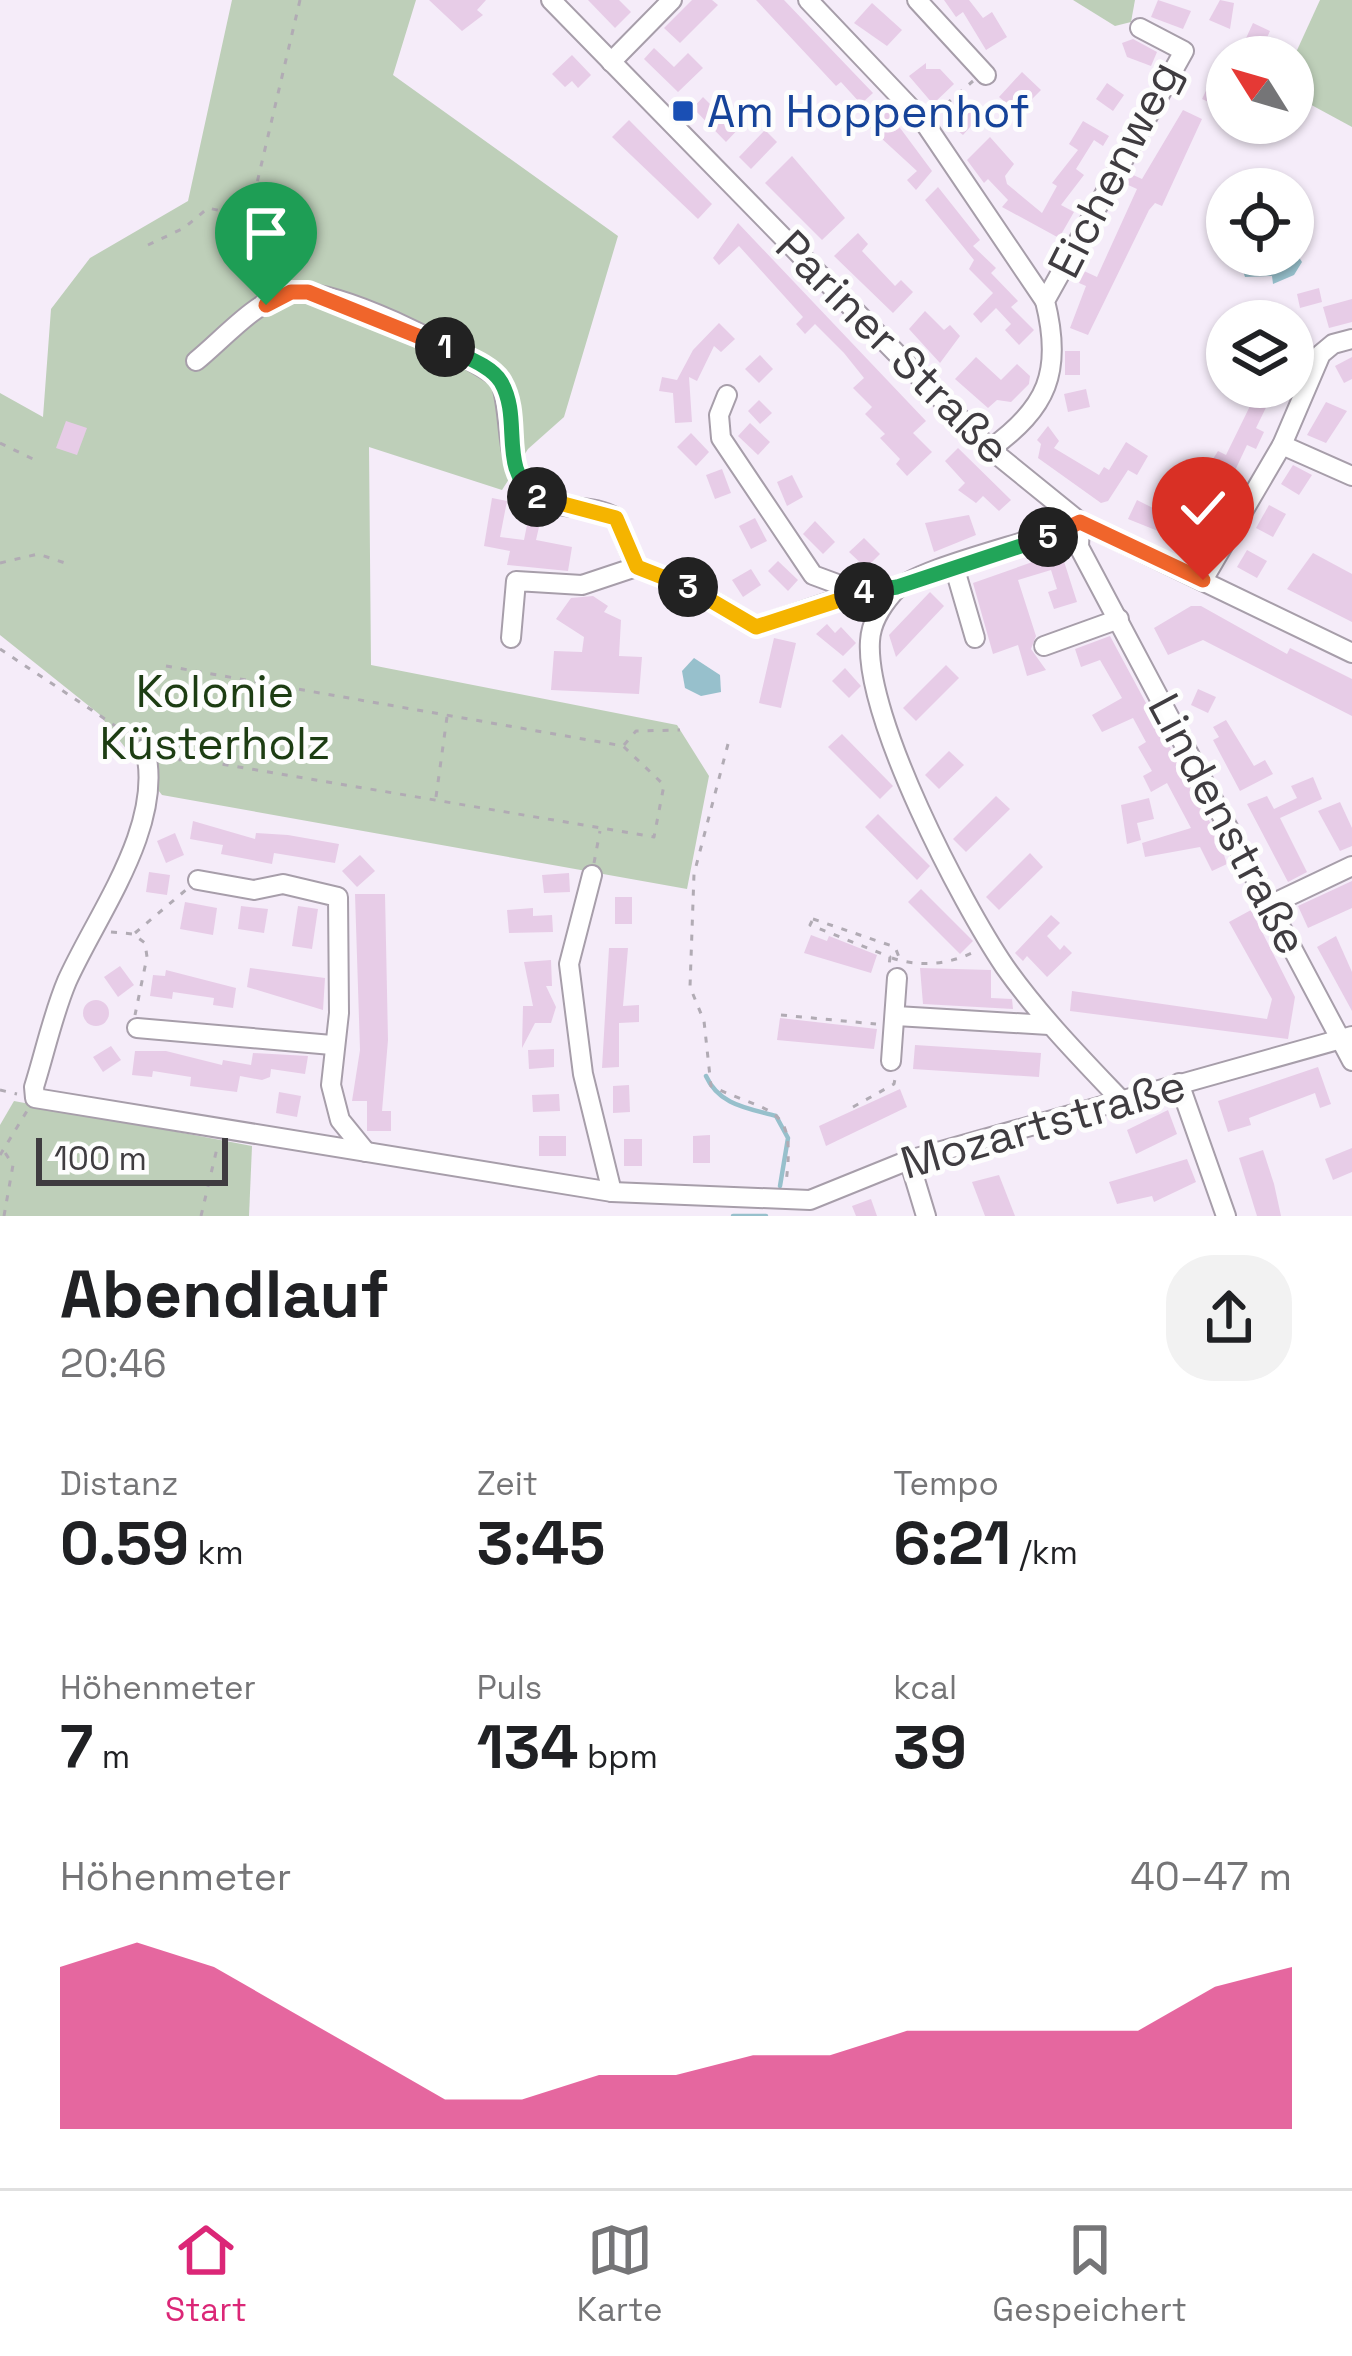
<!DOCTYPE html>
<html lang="de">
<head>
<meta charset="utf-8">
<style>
	:root { --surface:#fff; --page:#f2f2f2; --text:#202124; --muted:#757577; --line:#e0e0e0; --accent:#db2777 }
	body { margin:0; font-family:"Space Grotesk",sans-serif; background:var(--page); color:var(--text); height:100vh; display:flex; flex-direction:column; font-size:45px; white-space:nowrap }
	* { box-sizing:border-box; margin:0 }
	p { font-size:39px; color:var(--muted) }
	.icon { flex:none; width:66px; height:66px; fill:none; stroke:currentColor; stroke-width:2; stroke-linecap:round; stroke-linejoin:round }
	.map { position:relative; height:1216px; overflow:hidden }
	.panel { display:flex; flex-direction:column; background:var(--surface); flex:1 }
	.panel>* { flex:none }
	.needle { width:78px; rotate:307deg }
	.buttons { position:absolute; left:1206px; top:36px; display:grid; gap:24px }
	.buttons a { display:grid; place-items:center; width:108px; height:108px; border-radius:50%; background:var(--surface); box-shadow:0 3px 9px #0004; font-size:60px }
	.scale { position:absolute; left:36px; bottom:30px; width:192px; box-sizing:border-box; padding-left:12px; border:6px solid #3f3c40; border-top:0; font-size:33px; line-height:42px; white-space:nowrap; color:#3f3c40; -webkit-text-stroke:9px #fdfdfd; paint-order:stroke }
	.pin { position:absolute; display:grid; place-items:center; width:102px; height:102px; color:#fff; margin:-123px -51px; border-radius:50% 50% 50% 0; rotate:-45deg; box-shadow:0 0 12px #0007 }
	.pin .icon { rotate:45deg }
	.km { position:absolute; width:60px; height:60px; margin:-30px; border-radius:50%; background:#222; color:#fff; font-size:33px; line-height:60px; text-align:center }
	.round { display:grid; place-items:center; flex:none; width:126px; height:126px; border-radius:48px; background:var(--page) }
	.head { display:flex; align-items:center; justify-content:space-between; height:204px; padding:0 60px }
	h1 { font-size:66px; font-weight:700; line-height:90px }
	.metrics { display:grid; grid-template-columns:repeat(3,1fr); gap:18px; height:204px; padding:12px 60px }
	.metrics div { display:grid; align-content:center }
	.metrics b { font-size:60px; font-weight:700 }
	.metrics small { font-size:33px; font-weight:400 }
	.metrics p { font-size:33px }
	.chart { height:336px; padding:24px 60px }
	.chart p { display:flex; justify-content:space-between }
	.chart svg { width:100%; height:216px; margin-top:12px; fill:var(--accent); opacity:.7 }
	.menu { display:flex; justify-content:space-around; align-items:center; height:168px; border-top:3px solid var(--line); background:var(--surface); font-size:33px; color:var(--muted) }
	.menu a { display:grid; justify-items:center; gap:6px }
	.menu .on { color:var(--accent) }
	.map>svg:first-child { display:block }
	.green { fill:#becfb9 }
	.water { fill:#97c0cc }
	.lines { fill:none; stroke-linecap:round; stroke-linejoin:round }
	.stream { stroke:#97c0cc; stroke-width:4.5 }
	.building { fill:#e7cce7 }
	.minor-casing { stroke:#a79eaa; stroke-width:22 }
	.path { stroke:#b1abb4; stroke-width:3; stroke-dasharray:6 9; stroke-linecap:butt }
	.minor { stroke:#fff; stroke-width:18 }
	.split-1-casing { stroke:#fff; stroke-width:24 }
	.split-2-casing { stroke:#fff; stroke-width:24 }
	.split-3-casing { stroke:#fff; stroke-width:24 }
	.split-4-casing { stroke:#fff; stroke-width:24 }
	.split-5-casing { stroke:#fff; stroke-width:24 }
	.split-6-casing { stroke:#fff; stroke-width:24 }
	.split-1 { stroke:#f0652b; stroke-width:15 }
	.split-2 { stroke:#22a559; stroke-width:15 }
	.split-3 { stroke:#f5b400; stroke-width:15 }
	.split-4 { stroke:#f5b400; stroke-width:15 }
	.split-5 { stroke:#22a559; stroke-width:15 }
	.split-6 { stroke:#f0652b; stroke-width:15 }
	.transit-dot { fill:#1a4fb4; stroke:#fdfdfd; stroke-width:4.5 }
	.labels { text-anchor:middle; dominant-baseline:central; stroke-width:10; stroke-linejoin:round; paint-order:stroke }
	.transit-label { font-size:45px; fill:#164399; stroke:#fdfdfd; text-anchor:start }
	.street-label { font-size:45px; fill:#3f3c40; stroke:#fdfdfd }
	.park-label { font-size:45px; fill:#1d3d13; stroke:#fdfdfd }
</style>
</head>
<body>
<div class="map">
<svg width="1352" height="1216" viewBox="0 0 1352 1216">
	<rect width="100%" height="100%" fill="#f5ecf9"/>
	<g class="green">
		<path d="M232,0H416L393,75L618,236L564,417L528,449L502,490L369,447L371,665L677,725L709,776L687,889L162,795L99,714L0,635V393L43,417L51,309L90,258L188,201Z"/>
		<path d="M1073,0H1135L1131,22L1115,26Z"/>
		<path d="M1320,0H1352V127L1293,95V59Z"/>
		<path d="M14,1101L252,1146L249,1216H0V1125Z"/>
	</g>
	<g class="water">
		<path d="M1293,248L1302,262L1294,275L1273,284L1272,276L1245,277L1242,268L1248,255H1293Z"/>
		<path d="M694,658L720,675L721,692L701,696L685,688L682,671Z"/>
	</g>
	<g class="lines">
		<g class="stream">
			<path d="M706,1076C719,1105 747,1108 776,1116L788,1138L780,1186"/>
			<path d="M733,1216H766"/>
		</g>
	</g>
	<g class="building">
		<path d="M429,0H486L477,10L483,15L462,31Z"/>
		<path d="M588,0H619L631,12L615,28Z"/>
		<path d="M712,0L718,5L680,43L664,28L692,0Z"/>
		<path d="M756,0H784L873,93L861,104L841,82L836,86Z"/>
		<path d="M944,0H969L983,18L992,12L1007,37L986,50L963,12L956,17Z"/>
		<path d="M1158,0L1191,11L1183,29L1151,17Z"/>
		<path d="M1220,0L1234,3L1230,29L1209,20Z"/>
		<path d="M872,3L902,30L887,46L854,23Z"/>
		<path d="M1253,23L1270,31L1264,44L1294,57H1258L1241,49Z"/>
		<path d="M1133,39L1157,52L1151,66L1127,57L1122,43Z"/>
		<path d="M654,48L674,67L688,53L703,68L678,92L644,59Z"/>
		<path d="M572,55L591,75L578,88L572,81L565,87L552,74Z"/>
		<path d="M926,63V69H940L954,84L933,104L909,76Z"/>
		<path d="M1022,72L1041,90L1029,102L1021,95L1011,107L999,97Z"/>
		<path d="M1215,72L1227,77V111L1202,99Z"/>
		<path d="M1107,83L1124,95L1113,111L1096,99Z"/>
		<path d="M703,97L710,104L716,98L742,125L726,142L693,108Z"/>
		<path d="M960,102L978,118L963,135L945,120Z"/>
		<path d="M886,109L932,171L916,190L907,180L917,171L868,126Z"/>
		<path d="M1183,110L1202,119L1162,206L1155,203L1149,210L1088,335L1070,328L1086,286L1079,283L1084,271L1097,277L1137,189L1126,184L1131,174L1142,179Z"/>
		<path d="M629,120L712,204L698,219L612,137Z"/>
		<path d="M1083,121L1109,136L1103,146L1094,140L1076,169L1084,175L1061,205L1074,212L1059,238L1002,207L1008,200L988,179L984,183L967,160L990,137L1014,164L1005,176L1007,184L1042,213L1057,186L1052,183L1078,150L1069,144Z"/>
		<path d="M765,130L777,142L751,169L739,157Z"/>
		<path d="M792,156L845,218L822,240L765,183Z"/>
		<path d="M938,187L980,240L973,246L996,268L991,273L1018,301L1011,307L1034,330L1019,345L1005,330L1011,324L996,308L981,323L973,314L993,293L969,269L974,260L925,200Z"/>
		<path d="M738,223L926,421L913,433L932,452L907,476L896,464L900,459L880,438L885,434L865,414L872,407L853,388L864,378L844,353L815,324L805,334L796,324L803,317L739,246L719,265L713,258Z"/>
		<path d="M858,233L868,244L862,251L895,286L901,280L913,292L893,313L834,256Z"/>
		<path d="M1319,288L1322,302L1300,308L1297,294Z"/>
		<path d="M1352,299V322L1329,328L1323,307Z"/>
		<path d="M925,311L944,330L950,325L960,336L940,363L909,329Z"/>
		<path d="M719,323L735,339L721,352L714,346L697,381L689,377L692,422L675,423L673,393L659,391L662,377L677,380L693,350Z"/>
		<rect x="1065" y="351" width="15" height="24"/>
		<path d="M760,355L773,369L759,383L745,369Z"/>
		<path d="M976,357L1001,380L1017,364L1030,376L1029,384L1011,402L997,400L988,408L955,379Z"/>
		<path d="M1352,357V379L1344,383L1335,366Z"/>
		<path d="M1249,387H1276L1256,428L1264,432L1256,449L1247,445L1231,479L1225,476L1193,545L1128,519L1137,500L1175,519L1218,451L1226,455L1250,406L1242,402Z"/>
		<path d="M1086,389L1090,407L1068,412L1064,394Z"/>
		<path d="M759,400L772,413L760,424L748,411Z"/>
		<path d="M1326,402L1347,411L1326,443L1307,435Z"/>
		<path d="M66,421L87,428L77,455L56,448Z"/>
		<path d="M750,423L770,442L758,455L738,436Z"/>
		<path d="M1048,426L1059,441L1054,448L1099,475L1104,467L1109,470L1126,442L1148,456L1137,475L1128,470L1108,501L1101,503L1038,458L1041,444L1037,440Z"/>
		<path d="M691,433L709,452L696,466L677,447Z"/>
		<path d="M958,448L1011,500L999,511L983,496L976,503L958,490L965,483L945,461Z"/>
		<path d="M1293,465L1312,475L1299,495L1281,484Z"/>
		<path d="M722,469L731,493L715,499L706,475Z"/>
		<path d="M792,475L803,497L787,506L777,482Z"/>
		<path d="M492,498L507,501L500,537L524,540L527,525L539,527L536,540L572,547L568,571L507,565L510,551L484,546Z"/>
		<path d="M1269,505L1286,514L1273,537L1256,528Z"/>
		<path d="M969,515L976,535L934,552L925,523Z"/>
		<path d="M755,518L767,541L751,549L739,526Z"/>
		<path d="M815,521L835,542L823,554L803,534Z"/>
		<path d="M864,538L880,554L866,568L849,552Z"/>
		<path d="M1247,550L1267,561L1257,578L1237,567Z"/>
		<path d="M1061,552L1077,602L1054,609L1048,592L1057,589L1051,570L1018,580L1036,636L1031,649L1046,670L1027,676L1018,645L993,654L973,583Z"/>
		<path d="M1313,553L1352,574V622L1287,589Z"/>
		<path d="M778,561L798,580L788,591L768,571Z"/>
		<path d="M751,569L761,585L743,597L732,580Z"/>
		<path d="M930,592L944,606L896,657L889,635Z"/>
		<path d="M593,596L608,606L604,612L621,620L619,656L642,657L639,694L551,690L554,651L582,652L584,637L556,619L571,598Z"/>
		<path d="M1191,606H1201L1287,654L1290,648L1352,679V716L1203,640L1168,655L1154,628Z"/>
		<path d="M827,624L835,633L841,627L856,643L843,656L816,634Z"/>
		<path d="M1110,636L1218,837L1227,864L1212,871L1200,847L1145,857L1142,843L1191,828L1167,783L1151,792L1143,776L1152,771L1138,747L1146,742L1133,718L1102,732L1092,715L1122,698L1100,660L1081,667L1075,649Z"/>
		<path d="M774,638L796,643L781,708L759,703Z"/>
		<path d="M946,665L959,678L916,721L903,708Z"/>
		<path d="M845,668L861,686L849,698L832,681Z"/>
		<path d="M1198,689L1216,697L1208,713L1191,705Z"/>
		<path d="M1226,720L1254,766L1265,760L1273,774L1240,791L1213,740L1219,737L1213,727Z"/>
		<path d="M842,734L893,786L880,799L828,747Z"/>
		<path d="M949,751L964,765L939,789L925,775Z"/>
		<path d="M1313,777L1322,799L1280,818L1307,872L1288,882L1247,804L1267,796L1274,809L1297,798L1291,786Z"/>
		<path d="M996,796L1010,809L966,852L953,839Z"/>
		<path d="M1149,798L1154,819L1137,823L1141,840L1127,844L1121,805Z"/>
		<path d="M1340,802L1352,828V846L1340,851L1318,811Z"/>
		<path d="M878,814L930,866L917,880L865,827Z"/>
		<path d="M193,821L255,839L256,833L288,835L339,844L335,863L274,853L272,864L221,854L223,845L190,839Z"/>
		<path d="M175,833L184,855L166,863L157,841Z"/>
		<path d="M1030,853L1043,867L999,910L986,897Z"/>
		<path d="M360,855L375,871L357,887L342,871Z"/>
		<path d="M149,872L170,875L167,895L146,892Z"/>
		<path d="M569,873L570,892L544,893L542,875Z"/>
		<path d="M1352,881V908L1308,928L1298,906Z"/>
		<path d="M921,889L973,941L960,954L908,902Z"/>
		<path d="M355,894H385L388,1040L382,1111H391V1131H367V1101H352L360,1050Z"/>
		<rect x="615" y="897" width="17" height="27"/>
		<path d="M185,902L217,908L213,935L180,929Z"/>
		<path d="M241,906L268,909L264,933L238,929Z"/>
		<path d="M298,906L318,909L312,949L292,946Z"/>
		<path d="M533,908V916L552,915L553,932L509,933L507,910Z"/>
		<path d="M1251,910L1295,997L1288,1039L1070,1011L1072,991L1267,1019L1272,999L1229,922Z"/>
		<path d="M1051,915L1060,923L1047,936L1060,950L1064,945L1072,953L1047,977L1027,956L1023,961L1015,953Z"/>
		<path d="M811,935L827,941L829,936L877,955L871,973L804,953Z"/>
		<path d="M1336,936L1352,972V1011L1317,947Z"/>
		<path d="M609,948H628L623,1006L639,1005V1022L619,1023V1067L602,1068Z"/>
		<path d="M551,960L552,986H546L556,1007L551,1023H535L522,1048L523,1006H533L524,962Z"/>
		<path d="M120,966L134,985L118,997L104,977Z"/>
		<path d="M250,968L325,978L323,1010L247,987Z"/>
		<path d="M920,968L991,970V998L1012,999L1013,1009L923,1004Z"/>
		<path d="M166,970L236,988L233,1008L213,1005L214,998L173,992L172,999L150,996L153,975L165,976Z"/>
		<circle cx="96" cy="1013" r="13"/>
		<path d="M780,1018L877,1029L874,1049L777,1040Z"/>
		<path d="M915,1045L1041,1053L1039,1077L913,1069Z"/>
		<path d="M111,1046L121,1060L103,1072L93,1057Z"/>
		<path d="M554,1049V1067L529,1069L528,1050Z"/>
		<path d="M135,1051H166L222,1065L223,1060L251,1065L253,1053L308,1056L305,1074L271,1069L270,1077L262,1080L240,1076L237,1092L190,1086L191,1077L153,1071L152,1077L132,1075Z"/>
		<path d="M1318,1067L1331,1104L1320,1108L1315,1093L1249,1118L1251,1125L1228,1132L1218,1101Z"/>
		<path d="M629,1085L630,1112L613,1113V1086Z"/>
		<path d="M900,1089L907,1107L826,1146L819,1126Z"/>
		<path d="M279,1092L301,1096L297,1117L276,1113Z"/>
		<path d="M559,1094L560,1111L533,1112L532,1095Z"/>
		<path d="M1168,1110L1177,1134L1136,1154L1127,1130Z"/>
		<path d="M710,1135V1163H693V1136Z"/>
		<rect x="539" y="1136" width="27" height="20"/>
		<rect x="624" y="1139" width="18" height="27"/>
		<path d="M1352,1148V1172L1333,1180L1325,1159Z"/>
		<path d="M1263,1150L1274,1184L1281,1216H1257L1239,1158Z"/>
		<path d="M1187,1159L1196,1182L1154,1202L1152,1196L1117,1204L1109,1182Z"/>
		<path d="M999,1175L1015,1216H985L972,1182Z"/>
		<path d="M871,1199L877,1216H856L852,1206Z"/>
	</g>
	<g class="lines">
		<g class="minor-casing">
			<g id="minor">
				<path d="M551,0L990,449L1080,522L1352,653"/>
				<path d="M808,0L924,122L1045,301"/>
				<path d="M917,0L986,75"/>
				<path d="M611,62L672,0"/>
				<path d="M196,361C221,341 254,303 285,294C329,281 462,352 500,379C515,419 499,488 551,503C573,510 595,505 616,518L636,567"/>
				<path d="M727,395L719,415L721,438L813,575L859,592"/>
				<path d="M1282,445L1352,476"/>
				<path d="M990,449C1047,408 1063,372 1045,301L1184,51L1140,28"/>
				<path d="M1080,522C1041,541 915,567 893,593C881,607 871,622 870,641C865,718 961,902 1005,967C1039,1015 1079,1056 1119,1098"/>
				<path d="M1080,522L1079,547L1352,1061"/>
				<path d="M954,566L975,638"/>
				<path d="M1203,580L1282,445L1321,354L1333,344L1352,339"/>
				<path d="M511,638L516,581L582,585L636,567L693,589L756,627L859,592L897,587"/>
				<path d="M1044,646L1119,619"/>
				<path d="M145,749C165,825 97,914 67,981C53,1014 45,1052 34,1087L35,1098L612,1192L810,1200L909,1160L1352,1036"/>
				<path d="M592,875L569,964L583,1074L612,1192"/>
				<path d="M198,880L254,890L283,884L338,897L339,1013L331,1085L340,1120L366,1152"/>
				<path d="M1270,905L1352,866"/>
				<path d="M896,1016L1049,1025"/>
				<path d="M137,1028L332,1045"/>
				<path d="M891,1061L897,978"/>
				<path d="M1179,1083L1226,1216"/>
				<path d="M909,1160L926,1216"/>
			</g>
		</g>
		<g class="path">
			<path d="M935,114L973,81"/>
			<path d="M148,245L184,228L208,208L249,217L300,0"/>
			<path d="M0,443L39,462"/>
			<path d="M0,563L38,554L71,565"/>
			<path d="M0,649L135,739"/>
			<path d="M166,666L623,746L664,785L654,837L186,758L171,762"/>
			<path d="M728,744L694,874L690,987L704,1021L711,1086C774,1116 796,1103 786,1183"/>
			<path d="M624,745L636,731L680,730"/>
			<path d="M436,797L447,717"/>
			<path d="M594,863L600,831"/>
			<path d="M813,919L895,947L899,957"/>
			<path d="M812,921L810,925L890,957L889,966"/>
			<path d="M111,932L133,934L145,943L147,957L135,1015"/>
			<path d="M135,933L187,889"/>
			<path d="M892,958C918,967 948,965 974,952"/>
			<path d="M781,1015L876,1024"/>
			<path d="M0,1090L17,1094"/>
			<path d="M853,1107L894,1084L896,1074"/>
			<path d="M0,1155L27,1111"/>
			<path d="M4,1216L13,1165L4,1151"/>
			<path d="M201,1216L218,1144"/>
		</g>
		<use href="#minor" class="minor"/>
	</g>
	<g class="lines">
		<g class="split-1-casing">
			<path id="split-1" d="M266,305L291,292H308L445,347"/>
		</g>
		<g class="split-2-casing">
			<path id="split-2" d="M445,347C462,356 491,365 501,382C523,420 497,469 537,497"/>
		</g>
		<g class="split-3-casing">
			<path id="split-3" d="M537,497L616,518L637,567L688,587"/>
		</g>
		<g class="split-4-casing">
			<path id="split-4" d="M688,587L756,627L864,592"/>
		</g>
		<g class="split-5-casing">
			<path id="split-5" d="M864,592L897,587L1048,537"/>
		</g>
		<g class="split-6-casing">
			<path id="split-6" d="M1048,537L1080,522L1203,580"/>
		</g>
		<use href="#split-1" class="split-1"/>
		<use href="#split-2" class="split-2"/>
		<use href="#split-3" class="split-3"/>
		<use href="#split-4" class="split-4"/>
		<use href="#split-5" class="split-5"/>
		<use href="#split-6" class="split-6"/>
	</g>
	<rect class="transit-dot" x="671" y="99" width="24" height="24" rx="6"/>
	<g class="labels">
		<g class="transit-label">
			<text x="707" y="111">Am Hoppenhof</text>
		</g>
		<g class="street-label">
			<text transform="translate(1114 169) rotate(-63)">Eichenweg</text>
			<text transform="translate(893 347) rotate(45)">Pariner Straße</text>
			<text transform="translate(1228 824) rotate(62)">Lindenstraße</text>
			<text transform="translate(1043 1124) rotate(-16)">Mozartstraße</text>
		</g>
		<g class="park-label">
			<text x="215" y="691">Kolonie<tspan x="215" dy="52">Küsterholz</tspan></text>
		</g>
	</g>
</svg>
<div class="buttons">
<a><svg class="needle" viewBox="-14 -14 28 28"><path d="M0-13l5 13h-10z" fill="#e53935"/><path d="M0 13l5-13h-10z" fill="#757577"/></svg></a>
<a><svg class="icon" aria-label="locate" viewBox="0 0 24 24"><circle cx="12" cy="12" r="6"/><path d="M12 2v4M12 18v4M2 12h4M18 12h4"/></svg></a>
<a><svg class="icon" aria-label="layers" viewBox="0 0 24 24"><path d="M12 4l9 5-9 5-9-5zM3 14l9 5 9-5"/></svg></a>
</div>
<div class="scale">100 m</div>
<div class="pin" style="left:266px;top:305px;background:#1e9e55"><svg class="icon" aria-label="arrive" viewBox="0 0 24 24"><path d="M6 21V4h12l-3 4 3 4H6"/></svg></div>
<div class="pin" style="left:1203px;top:580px;background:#d93025"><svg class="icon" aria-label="check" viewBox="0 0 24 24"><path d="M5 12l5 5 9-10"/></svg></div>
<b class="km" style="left:445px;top:347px">1</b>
<b class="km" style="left:537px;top:497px">2</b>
<b class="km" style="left:688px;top:587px">3</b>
<b class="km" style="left:864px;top:592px">4</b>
<b class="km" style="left:1048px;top:537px">5</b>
</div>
<section class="panel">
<div class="head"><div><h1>Abendlauf</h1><p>20:46</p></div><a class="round"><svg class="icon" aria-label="share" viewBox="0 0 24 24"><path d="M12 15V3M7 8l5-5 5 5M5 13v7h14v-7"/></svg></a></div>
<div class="metrics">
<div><p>Distanz</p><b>0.59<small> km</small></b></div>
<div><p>Zeit</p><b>3:45</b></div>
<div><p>Tempo</p><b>6:21<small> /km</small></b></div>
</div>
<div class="metrics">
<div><p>Höhenmeter</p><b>7<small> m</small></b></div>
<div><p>Puls</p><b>134<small> bpm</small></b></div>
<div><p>kcal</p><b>39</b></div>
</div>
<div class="chart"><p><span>Höhenmeter</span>40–47 m</p>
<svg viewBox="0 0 160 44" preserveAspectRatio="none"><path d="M0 44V11L10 6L20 11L30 20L40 29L50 38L60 38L70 33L80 33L90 29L100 29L110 24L120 24L130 24L140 24L150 15L160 11V44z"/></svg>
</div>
</section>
<nav class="menu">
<a class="on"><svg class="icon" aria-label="home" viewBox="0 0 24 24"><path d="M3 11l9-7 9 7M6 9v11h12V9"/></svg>Start</a>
<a><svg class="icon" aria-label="map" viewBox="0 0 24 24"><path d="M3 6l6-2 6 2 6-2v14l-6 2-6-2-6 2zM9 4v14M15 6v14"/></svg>Karte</a>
<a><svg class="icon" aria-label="saved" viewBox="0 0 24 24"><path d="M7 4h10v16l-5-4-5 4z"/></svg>Gespeichert</a>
</nav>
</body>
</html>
